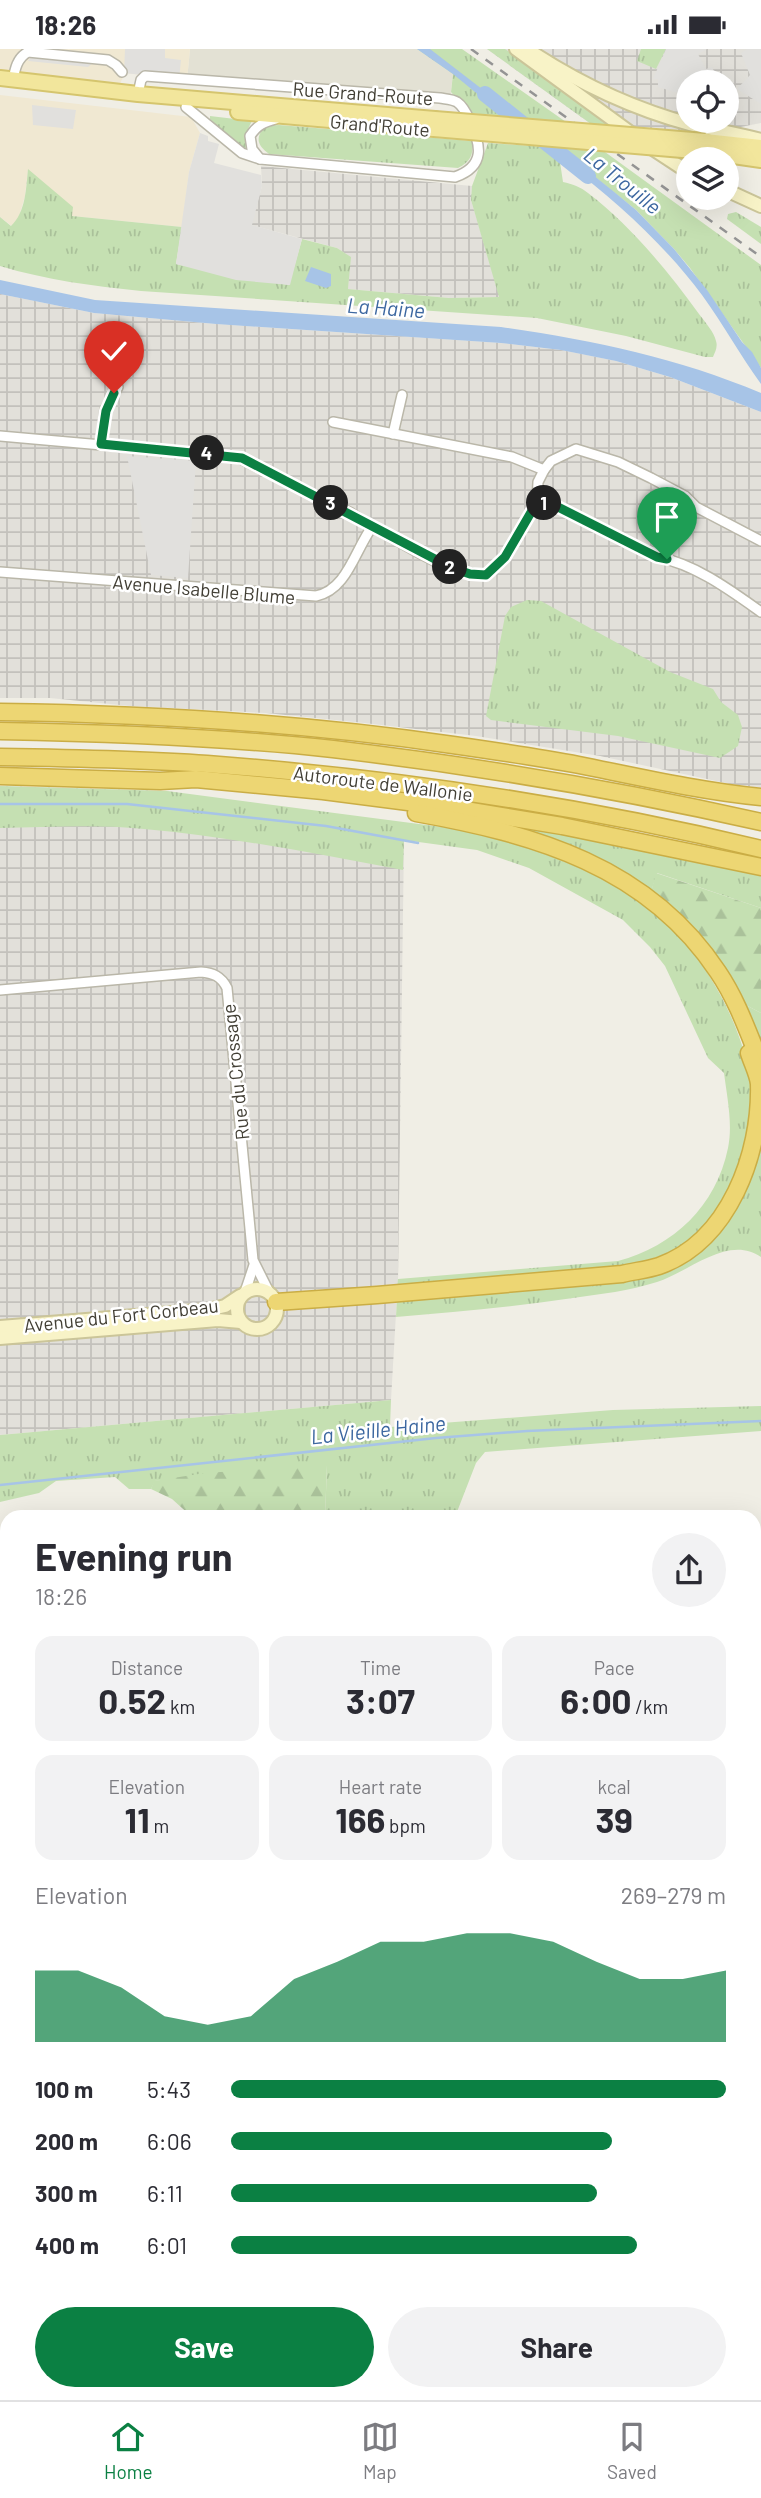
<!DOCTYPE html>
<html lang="en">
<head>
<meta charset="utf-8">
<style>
	:root { --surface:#fff; --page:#f2f2f3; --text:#2b2b33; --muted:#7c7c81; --line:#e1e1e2; --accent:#0b8043 }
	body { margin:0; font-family:Barlow,sans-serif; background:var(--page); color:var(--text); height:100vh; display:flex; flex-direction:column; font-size:26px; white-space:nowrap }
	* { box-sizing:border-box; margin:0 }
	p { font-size:23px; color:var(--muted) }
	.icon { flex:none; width:38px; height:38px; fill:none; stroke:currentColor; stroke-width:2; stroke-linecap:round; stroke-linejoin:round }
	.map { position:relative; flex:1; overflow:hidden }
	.drawer { position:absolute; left:0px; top:1461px; width:761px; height:891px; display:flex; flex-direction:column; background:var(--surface); border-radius:21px 21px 0 0; box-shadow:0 7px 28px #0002 }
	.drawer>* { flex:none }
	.tools { position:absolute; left:676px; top:21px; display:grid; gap:14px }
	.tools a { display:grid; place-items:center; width:63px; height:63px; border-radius:50%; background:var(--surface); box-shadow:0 7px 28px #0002; font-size:35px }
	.pin { position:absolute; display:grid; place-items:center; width:60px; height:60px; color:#fff; margin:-72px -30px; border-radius:50% 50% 50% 0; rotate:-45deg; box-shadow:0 0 7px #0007 }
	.pin .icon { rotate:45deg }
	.km { position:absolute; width:35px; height:35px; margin:-18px; border-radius:50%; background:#222; color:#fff; font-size:19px; line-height:35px; text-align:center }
	.round { display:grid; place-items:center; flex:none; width:74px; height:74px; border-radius:37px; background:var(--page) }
	.summary { display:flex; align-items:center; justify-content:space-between; height:119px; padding:0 35px }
	h1 { font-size:38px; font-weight:700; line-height:52px }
	.figures { display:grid; grid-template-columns:repeat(3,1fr); gap:10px; height:119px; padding:7px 35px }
	.figures div { display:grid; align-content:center; border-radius:18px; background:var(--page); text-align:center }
	.figures b { font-size:35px; font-weight:700 }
	.figures small { font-size:19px; font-weight:400 }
	.figures p { font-size:19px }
	.chart { height:196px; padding:14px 35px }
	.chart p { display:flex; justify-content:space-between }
	.chart svg { width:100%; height:126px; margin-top:7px; fill:var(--accent); opacity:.7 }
	.button { display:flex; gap:14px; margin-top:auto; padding:14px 35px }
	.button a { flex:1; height:80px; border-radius:42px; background:var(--accent); color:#fff; font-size:28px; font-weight:700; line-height:80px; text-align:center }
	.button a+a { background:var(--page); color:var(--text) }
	ul { padding:0 35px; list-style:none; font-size:23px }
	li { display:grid; grid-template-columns:112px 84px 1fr; align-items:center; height:52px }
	li i { height:18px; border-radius:9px; background:var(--accent) }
	.status { display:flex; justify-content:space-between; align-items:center; height:49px; padding:0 35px; background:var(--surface); direction:ltr }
	.status svg { height:19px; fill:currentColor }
	.dock { display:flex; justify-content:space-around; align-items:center; height:98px; border-top:2px solid var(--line); background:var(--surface); font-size:19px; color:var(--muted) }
	.dock a { display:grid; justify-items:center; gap:4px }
	.dock .current { color:var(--accent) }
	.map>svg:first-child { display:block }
	.residential { fill:#e3e1d4 }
	.commercial { fill:#f0e8d2 }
	.industrial { fill:url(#industrial-grid); fill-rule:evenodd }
	.grass { fill:url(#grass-tufts) }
	.forest { fill:url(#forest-firs) }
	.parking { fill:#e1e0dd }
	.water { fill:#a7c4e7 }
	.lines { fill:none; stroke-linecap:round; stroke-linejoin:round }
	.stream { stroke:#a7c4e7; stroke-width:2.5 }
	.river { stroke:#a7c4e7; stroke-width:16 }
	.street-casing { stroke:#bab7a9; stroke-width:12 }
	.secondary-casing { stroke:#cbc599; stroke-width:16 }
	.primary-casing { stroke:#d5c56e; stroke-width:18 }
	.highway-casing { stroke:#caad45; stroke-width:19 }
	.street { stroke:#fff; stroke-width:9 }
	.secondary { stroke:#f8f3c7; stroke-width:12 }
	.primary { stroke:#f2e69c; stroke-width:14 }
	.highway { stroke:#edd673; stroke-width:16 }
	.rail { stroke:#949494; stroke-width:2.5; stroke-dasharray:9 9; stroke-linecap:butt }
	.primary-bridge-casing { stroke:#d5c56e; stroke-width:18; stroke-linecap:butt }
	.primary-bridge { stroke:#f2e69c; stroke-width:14 }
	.route-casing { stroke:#fff; stroke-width:14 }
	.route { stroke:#0b8043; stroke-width:9 }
	.labels { text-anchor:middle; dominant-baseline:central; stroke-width:5; stroke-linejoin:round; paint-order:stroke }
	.street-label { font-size:19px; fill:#423f35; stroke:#fff }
	.water-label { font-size:21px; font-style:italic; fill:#3c67a0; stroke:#fff }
</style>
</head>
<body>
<div class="status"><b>18:26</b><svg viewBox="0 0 49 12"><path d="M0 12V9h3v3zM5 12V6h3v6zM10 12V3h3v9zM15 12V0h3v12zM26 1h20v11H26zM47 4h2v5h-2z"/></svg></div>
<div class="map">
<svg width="761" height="2351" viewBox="0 0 761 2351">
	<defs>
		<pattern id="industrial-grid" width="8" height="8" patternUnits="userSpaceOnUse" patternTransform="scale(1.75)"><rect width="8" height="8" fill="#e2e0da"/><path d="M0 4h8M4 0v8" fill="none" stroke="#c3c1bc"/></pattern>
		<pattern id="grass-tufts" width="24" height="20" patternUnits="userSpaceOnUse" patternTransform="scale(1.75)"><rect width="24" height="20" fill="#c5e0b2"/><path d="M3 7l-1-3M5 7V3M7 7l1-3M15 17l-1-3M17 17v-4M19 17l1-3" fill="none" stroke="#aac19a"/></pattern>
		<pattern id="forest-firs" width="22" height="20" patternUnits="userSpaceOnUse" patternTransform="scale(1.75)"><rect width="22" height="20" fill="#c5e0b2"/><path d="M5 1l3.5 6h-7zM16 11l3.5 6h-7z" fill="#aac19a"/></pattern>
	</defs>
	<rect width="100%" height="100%" fill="#f0eee5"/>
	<g class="residential">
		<path d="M190,0H417L453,25L450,50L187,31Z"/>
		<path d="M754,1652L761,1654V1716L754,1718Z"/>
	</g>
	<g class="commercial">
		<path d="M0,0H190L187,31L125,24L116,43L0,29Z"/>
		<path d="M0,46L191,68L200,84L189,123L182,178L72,167L28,121L25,147L18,171L12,177L0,168Z"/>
	</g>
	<g class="industrial">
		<path d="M487,0H761V74L710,84L591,75ZM688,33H726V72H688Z"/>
		<path d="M261,117L472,137L471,151L500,248L449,249L348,240L350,208L337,199L251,176L262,137Z"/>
		<path d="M0,245L94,264L216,275L501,294L561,301L616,312L670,328L761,363V739L730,735L600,707L476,687L364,674L266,664L130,657L50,649H0Z"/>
		<path d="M0,737L167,742L404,791L398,1230L391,1351L0,1386Z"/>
	</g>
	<g class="grass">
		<path d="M417,0H462L566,73L469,64L451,43L453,25Z"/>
		<path d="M487,0H505L613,76L591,75Z"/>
		<path d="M641,0H666L656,20L637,12Z"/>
		<path d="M210,67L252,72C246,83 244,91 249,103L241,99L210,70Z"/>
		<path d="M279,76L472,92C474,106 470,113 458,119L269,105C257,96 255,89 265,77Z"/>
		<path d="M488,94L547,98L560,113L563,133C572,135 581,138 588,144C630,176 668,222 699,265C705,273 714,283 716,292C718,298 715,303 713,308H705L626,287L537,269L141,242C93,237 46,231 0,217V168L11,177C26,163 26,139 28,120L73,158L72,167L182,178L176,215L289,236L302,190L337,199L351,208L348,240L449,249L499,248L471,151L472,137Z"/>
		<path d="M559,99L605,103L761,216V319L690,219L674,200L636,161Z"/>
		<path d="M736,163L761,178V195L727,170L728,165Z"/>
		<path d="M527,551L541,552L670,623L713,640L721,653L738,666L742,678L738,697L720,709L618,687L491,671L486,667L505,567L511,558Z"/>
		<path d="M0,737L167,742L465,781C515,794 563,809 609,833C620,839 633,844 642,851C656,864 672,877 684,892C722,937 755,1006 753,1066C752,1082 743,1113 737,1128C734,1136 728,1144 724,1151C695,1196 666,1210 615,1218L397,1239L398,1230L618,1212C674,1197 716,1157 728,1099C733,1075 727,1048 724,1024L708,1009L665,917L650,898L623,871L529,819L477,801L404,791L403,821C318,805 232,788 144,780C97,775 48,778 0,779Z"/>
		<path d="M478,769L641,800L761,827V859L657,824L651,843Z"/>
		<path d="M740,953L761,964V1004Z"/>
		<path d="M761,1096V1208C728,1185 689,1223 657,1233C629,1242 601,1245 573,1249C514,1258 455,1263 396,1268L397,1248L662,1220L739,1150L752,1125Z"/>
		<path d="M391,1351L390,1378L613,1361L761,1357V1382L485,1403L476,1414L455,1468H325L327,1417L155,1432L151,1440H129L115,1428L56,1432L39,1444L0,1453V1386Z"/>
		<path d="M754,1483H761V1654L754,1652Z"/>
		<path d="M0,1677H7V1777H4L0,1762Z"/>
		<path d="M7,1966V2345H284V2351H0V1968Z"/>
		<path d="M754,2081L761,2083V2351H414L415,2345H754Z"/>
	</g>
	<g class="forest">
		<path d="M656,824L761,859V964L740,953L693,880L670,856L651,843Z"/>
		<path d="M327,1416L325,1468H192L172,1450L151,1440L154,1432L205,1424Z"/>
	</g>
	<g class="parking">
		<path d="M125,0H165V9L181,11L179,30L124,24Z"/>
		<path d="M666,0H707L698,5L706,20L712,18L719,33H688V47L658,38V30H653Z"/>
		<path d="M747,0H761V55L737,40L750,26L741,4Z"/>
		<path d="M35,4L98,9L88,18L28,12Z"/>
		<path d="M32,56L76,61L73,80L33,76Z"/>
		<path d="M200,84L208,87V92L219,95L214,114L261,126L262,137L252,176L302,190L290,236L236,231L176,215L189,123Z"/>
		<path d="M127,407L196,412L188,529L151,526Z"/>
	</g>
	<g class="water">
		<path d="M417,0H430L504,57L491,56L453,25Z"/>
		<path d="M565,113L578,114L613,142L636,161L674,200L707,241L742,293L752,303L761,319V335C740,306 723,275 702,246C663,194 616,152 565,113Z"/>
		<path d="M311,218L331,225V237L326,239L305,232Z"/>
		<path d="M0,231L95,251L501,278C592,291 675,308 761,344V363L670,328L616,312L561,301L501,294L216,275L94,264L0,245Z"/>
	</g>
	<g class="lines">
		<g class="stream">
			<path d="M0,755H127L326,777L418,794"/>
			<path d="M0,1436L436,1389L527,1382L761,1372"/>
		</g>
		<path class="river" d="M485,45L588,127"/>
		<g class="street-casing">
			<g id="street">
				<path d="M13,31C15,20 17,9 28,3L108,11L116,16L122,23"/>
				<path d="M138,45L141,31L145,27L440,49C445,50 452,50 457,53C463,57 467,65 470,72C481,96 486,117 455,128L260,110L242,104L186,58"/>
				<path d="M260,110L252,100L250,87C257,76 264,73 276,70"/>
				<path d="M333,373L512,408L544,421"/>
				<path d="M393,385L402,346"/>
				<path d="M0,387L237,408L351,464L372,478"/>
				<path d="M101,395L105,361L118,338"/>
				<path d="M537,453L557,458L657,508C695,515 730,541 761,563"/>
				<path d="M0,523L316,547C347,541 355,501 372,478C407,495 445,525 486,526L505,508L537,453L538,433L544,421L551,412L576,400L618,413L651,429L685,447L696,458L761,492"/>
				<path d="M0,941L201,923C213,924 221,927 227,939L253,1211L269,1243"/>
				<path d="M245,1243L254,1216"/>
				<path d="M754,1718L761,1716"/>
				<path d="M0,1968L7,1966"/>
			</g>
		</g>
		<g class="secondary-casing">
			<g id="secondary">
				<path d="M516,0L635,87"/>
				<path d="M527,0C578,34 633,60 693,76C715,81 738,85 761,91"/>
				<path d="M650,98L688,123"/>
				<path d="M726,141L761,157"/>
				<circle cx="257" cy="1260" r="20"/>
				<path d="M0,1278L208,1261L225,1257L240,1247"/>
				<path d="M0,1289L218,1271L241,1273"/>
			</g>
		</g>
		<g class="primary-casing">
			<g id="primary">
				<path d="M0,29L138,45L435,70"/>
				<path d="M238,63L434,80"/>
				<path d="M705,92L761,98"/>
				<path d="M706,103L761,111"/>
			</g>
		</g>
		<g class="highway-casing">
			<g id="highway">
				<path d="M0,663C152,665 303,674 453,696C495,702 537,708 579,716C639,728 700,742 761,748"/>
				<path d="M0,682C111,684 223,688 333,700C477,717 620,741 761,773"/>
				<path d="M0,708C69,709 138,710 207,715C393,729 579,756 761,800"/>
				<path d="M0,727L160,732L196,730L323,742L447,758L562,777L761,818"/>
				<path d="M416,764C534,785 648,817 718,923C737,951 748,983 761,1015"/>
				<path d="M276,1253L377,1246L622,1225C634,1222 647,1221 659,1217C729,1192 761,1105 759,1035C758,1025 752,1014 749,1004"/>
			</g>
		</g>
		<use href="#street" class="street"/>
		<use href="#secondary" class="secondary"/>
		<use href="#primary" class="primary"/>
		<use href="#highway" class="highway"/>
		<path class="rail" d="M471,0L761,208"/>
		<g class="primary-bridge-casing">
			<g id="primary-bridge">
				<path d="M435,70L705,92"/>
				<path d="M434,80L706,103"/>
			</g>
		</g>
		<use href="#primary-bridge" class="primary-bridge"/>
	</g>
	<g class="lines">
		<g class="route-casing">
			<path id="route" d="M114,344L106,362L101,395L242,409L452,519L470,525L486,526L505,508L537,453L558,458L657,508L667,510"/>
		</g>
		<use href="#route" class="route"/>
	</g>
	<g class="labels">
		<g class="street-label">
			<text transform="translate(363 44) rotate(4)">Rue Grand-Route</text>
			<text transform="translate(380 76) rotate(5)">Grand'Route</text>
			<text transform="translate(204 540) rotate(5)">Avenue Isabelle Blume</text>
			<text transform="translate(383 734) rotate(7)">Autoroute de Wallonie</text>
			<text transform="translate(235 1023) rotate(-96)">Rue du Crossage</text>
			<text transform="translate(121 1266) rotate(-6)">Avenue du Fort Corbeau</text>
		</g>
		<g class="water-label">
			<text transform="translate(623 131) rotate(39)">La Trouille</text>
			<text transform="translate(386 258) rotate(4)">La Haine</text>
			<text transform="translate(378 1380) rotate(-6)">La Vieille Haine</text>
		</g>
	</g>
</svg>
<div class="tools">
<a><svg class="icon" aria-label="locate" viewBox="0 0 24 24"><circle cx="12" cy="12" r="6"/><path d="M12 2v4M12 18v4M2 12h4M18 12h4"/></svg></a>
<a><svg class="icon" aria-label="layers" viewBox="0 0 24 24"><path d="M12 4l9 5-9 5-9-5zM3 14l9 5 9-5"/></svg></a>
</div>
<div class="pin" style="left:667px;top:510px;background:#1e9e55"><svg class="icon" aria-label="arrive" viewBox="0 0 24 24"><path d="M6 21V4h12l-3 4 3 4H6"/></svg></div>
<div class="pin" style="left:114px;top:344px;background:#d93025"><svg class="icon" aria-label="check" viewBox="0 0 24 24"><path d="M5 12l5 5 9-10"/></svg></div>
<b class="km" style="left:544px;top:454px">1</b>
<b class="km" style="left:450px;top:518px">2</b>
<b class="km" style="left:331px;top:454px">3</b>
<b class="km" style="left:207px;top:404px">4</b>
<section class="drawer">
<div class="summary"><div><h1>Evening run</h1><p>18:26</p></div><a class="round"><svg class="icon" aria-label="share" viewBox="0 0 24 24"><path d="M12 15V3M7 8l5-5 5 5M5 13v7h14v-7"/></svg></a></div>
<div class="figures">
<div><p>Distance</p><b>0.52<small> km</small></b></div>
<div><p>Time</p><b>3:07</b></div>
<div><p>Pace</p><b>6:00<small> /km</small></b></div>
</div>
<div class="figures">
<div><p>Elevation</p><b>11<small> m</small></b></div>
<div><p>Heart rate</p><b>166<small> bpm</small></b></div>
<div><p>kcal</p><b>39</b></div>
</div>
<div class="chart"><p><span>Elevation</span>269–279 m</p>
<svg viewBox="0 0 160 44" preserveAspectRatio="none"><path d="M0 44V19L10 19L20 25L30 35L40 38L50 35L60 22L70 16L80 9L90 9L100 6L110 6L120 9L130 16L140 22L150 22L160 19V44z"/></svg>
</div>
<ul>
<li><b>100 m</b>5:43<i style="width:100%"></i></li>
<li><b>200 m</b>6:06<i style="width:77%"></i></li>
<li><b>300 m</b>6:11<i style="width:74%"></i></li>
<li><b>400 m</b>6:01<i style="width:82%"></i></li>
</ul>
<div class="button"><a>Save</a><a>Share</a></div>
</section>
</div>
<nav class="dock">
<a class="current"><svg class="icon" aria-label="home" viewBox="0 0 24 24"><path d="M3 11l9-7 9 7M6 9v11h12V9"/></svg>Home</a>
<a><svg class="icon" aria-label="map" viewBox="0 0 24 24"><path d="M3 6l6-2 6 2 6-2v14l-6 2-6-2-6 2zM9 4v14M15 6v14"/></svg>Map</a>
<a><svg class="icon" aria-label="saved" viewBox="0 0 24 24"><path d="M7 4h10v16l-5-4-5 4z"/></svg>Saved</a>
</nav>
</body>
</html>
